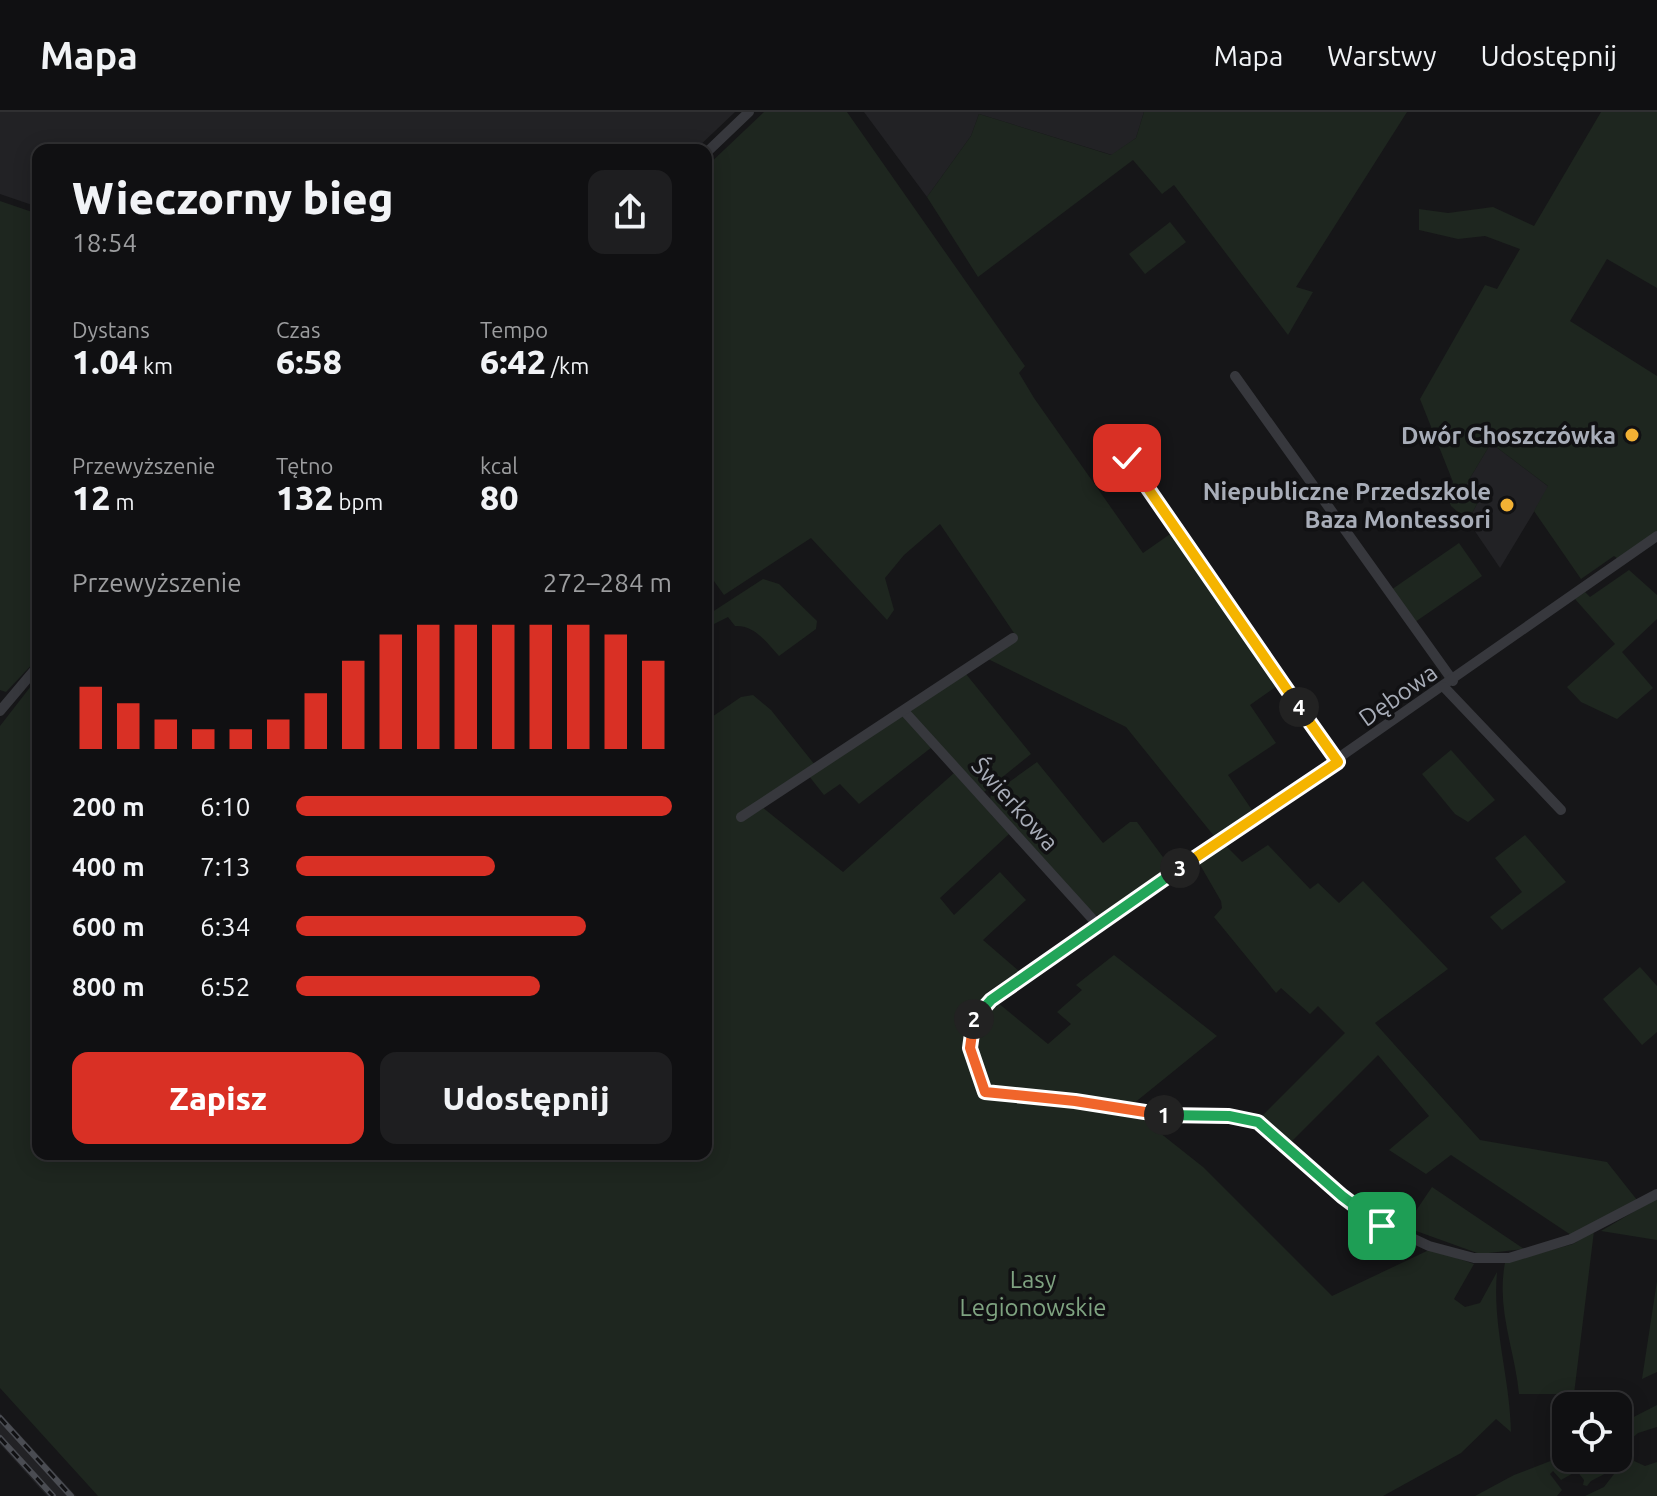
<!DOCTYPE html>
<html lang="pl">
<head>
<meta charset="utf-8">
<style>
	:root { --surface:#101012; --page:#1e1e20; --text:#f1f3f6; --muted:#9c9d9f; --line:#303032; --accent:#d93025 }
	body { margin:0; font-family:Ubuntu,sans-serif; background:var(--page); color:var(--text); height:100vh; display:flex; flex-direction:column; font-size:30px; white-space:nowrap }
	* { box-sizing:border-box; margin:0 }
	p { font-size:26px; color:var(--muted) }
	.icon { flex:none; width:44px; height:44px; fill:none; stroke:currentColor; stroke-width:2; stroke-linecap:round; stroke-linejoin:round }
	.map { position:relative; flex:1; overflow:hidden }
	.sheet { position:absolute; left:32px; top:32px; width:680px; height:1016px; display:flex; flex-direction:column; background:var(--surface); border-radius:16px; box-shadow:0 4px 20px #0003,0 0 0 2px var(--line) }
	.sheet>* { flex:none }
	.buttons { position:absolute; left:1552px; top:1280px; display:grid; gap:16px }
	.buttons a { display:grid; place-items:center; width:80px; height:80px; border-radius:16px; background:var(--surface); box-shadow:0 4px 20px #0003,0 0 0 2px var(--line); font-size:40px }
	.pin { position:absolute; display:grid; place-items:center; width:68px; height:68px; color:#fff; margin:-34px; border-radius:16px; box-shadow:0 4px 12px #0006 }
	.km { position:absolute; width:40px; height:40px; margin:-20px; border-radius:50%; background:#222; color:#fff; font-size:22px; line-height:40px; text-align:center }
	.round { display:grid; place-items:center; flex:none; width:84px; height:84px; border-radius:16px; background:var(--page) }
	.summary { display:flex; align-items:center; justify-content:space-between; height:136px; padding:0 40px }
	h1 { font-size:44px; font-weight:800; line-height:60px }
	.stats { display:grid; grid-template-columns:repeat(3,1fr); gap:12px; height:136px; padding:8px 40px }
	.stats div { display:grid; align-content:center }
	.stats b { font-size:34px; font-weight:800 }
	.stats small { font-size:22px; font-weight:400 }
	.stats p { font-size:22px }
	.chart { height:224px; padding:16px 40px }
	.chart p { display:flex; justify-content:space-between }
	.chart svg { width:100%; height:144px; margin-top:8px; stroke:var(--accent); stroke-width:6 }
	.button { display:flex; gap:16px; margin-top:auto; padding:16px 40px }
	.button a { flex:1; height:92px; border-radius:16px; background:var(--accent); color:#fff; font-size:32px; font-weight:800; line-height:92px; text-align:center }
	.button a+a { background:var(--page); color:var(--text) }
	ul { padding:0 40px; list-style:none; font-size:26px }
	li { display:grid; grid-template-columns:128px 96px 1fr; align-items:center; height:60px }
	li i { height:20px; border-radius:10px; background:var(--accent) }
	header { display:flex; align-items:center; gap:48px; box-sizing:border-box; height:112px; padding:0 40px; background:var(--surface); border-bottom:2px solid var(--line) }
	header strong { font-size:38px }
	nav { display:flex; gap:44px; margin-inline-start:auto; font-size:28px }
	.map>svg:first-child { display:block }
	.built { fill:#222225 }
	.green { fill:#1e261f }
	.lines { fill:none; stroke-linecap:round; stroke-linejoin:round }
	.street { stroke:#37383d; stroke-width:10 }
	.rail-casing { stroke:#4a4c52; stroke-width:6 }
	.rail { stroke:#111113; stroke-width:3; stroke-dasharray:9; stroke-linecap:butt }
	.split-1-casing { stroke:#fff; stroke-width:16 }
	.split-2-casing { stroke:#fff; stroke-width:16 }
	.split-3-casing { stroke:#fff; stroke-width:16 }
	.split-4-casing { stroke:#fff; stroke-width:16 }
	.split-5-casing { stroke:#fff; stroke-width:16 }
	.split-1 { stroke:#22a559; stroke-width:10 }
	.split-2 { stroke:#f0652b; stroke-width:10 }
	.split-3 { stroke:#22a559; stroke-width:10 }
	.split-4 { stroke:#f5b400; stroke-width:10 }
	.split-5 { stroke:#f5b400; stroke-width:10 }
	.poi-dot { fill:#f2b134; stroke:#111113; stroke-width:3 }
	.labels { text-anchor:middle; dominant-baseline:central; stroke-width:7; stroke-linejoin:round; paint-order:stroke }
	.poi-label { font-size:24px; font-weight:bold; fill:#a8adb8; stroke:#111113; text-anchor:end }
	.street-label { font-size:24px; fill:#a8adb8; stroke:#111113 }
	.park-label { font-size:24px; fill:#7fa381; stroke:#111113 }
</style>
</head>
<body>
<header>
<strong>Mapa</strong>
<nav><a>Mapa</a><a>Warstwy</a><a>Udostępnij</a></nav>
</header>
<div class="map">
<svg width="1657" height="1384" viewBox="0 0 1657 1384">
	<rect width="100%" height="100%" fill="#161618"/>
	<g class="built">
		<path d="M0,0H735L695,38H38V95L0,82Z"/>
		<path d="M864,0H1144L1136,26L1112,43L979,2L971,24L927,85Z"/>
		<path d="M1491,331L1549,375L1500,456L1468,409L1480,386L1464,376Z"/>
		<path d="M0,1301L76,1384H47L0,1332Z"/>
	</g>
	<g class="green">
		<path d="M764,0H847L1025,254L1019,261L1034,286L1143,441L1173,420L1280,572L1250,593L1276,631L1228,663L1252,698L1214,724L1126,615L988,547L1014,521L940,412L904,443L885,466L894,498L887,508L811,426L724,483L706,458V55Z"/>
		<path d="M1144,0H1407L1296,175L1313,180L1288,223L1174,73L1162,82L1133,48L978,165L927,85L971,24L979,2L1111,43L1136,26Z"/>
		<path d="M1601,0H1657V176L1607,147L1570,209L1657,264V419L1618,447L1614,444L1581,467L1534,399L1548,374L1491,331L1464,376L1480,386L1468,409L1451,394L1447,382L1453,370L1420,287L1485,173L1497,177L1520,137L1485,124L1458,127L1419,118V97L1448,101L1493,95L1534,114Z"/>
		<path d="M0,89L38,102V546L6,580L0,578Z"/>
		<path d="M1170,110L1186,130L1145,162L1129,142Z"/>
		<path d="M1459,431L1482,464L1415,510L1391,478Z"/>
		<path d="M1629,458L1657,483V507L1622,540L1653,576L1617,607L1581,590L1567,575L1615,532L1575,487L1585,480L1590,485Z"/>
		<path d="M763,467L779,472L817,509L816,517L779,544C766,530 755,513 735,514L728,505L706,516V504Z"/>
		<path d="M966,562L1031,642L984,680L911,602V598Z"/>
		<path d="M38,565V1042H706V609L741,585L753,583L771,598L815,653L757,691L843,760L954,661L1009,722L940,786L954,803L1000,760L1026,788L983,828L1019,859L986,881L1048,932L1071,912L1057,900L1082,878L1076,873L1114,843L1217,924L1133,992L1126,994L1203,1055L1332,1184L1431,1137L1474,1152L1454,1187L1465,1195L1480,1191L1497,1160C1492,1214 1510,1265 1511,1320L1496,1307L1461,1341L1383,1384H98L0,1276V614Z"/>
		<path d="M901,604L905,605L932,635L859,692L840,672L824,683L809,664Z"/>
		<path d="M1451,638L1495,688L1468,710L1455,702L1422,662Z"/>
		<path d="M1037,650L1103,731L1130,710H1137L1171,756L1102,804L1094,803L990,687L991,683Z"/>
		<path d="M1525,723L1566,770L1502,818L1490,805L1522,780L1495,746Z"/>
		<path d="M1225,733L1242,750L1268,733L1310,777L1318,771L1339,791L1363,769L1448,857L1375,911L1480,1028L1607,1050L1637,1088L1571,1123L1451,1043L1426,1062L1389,1038L1429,1004L1378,943L1289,1032L1260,1006L1345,921L1318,894L1310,902L1281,876L1276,881L1214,805L1222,796L1221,789L1199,751Z"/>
		<path d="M1640,855L1657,874V920L1642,933L1603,887Z"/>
		<path d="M1432,1075L1524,1137L1480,1142L1405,1115Z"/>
		<path d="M1657,1086V1128L1601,1119Z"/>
		<path d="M1594,1119L1574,1282H1519C1515,1238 1496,1197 1505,1151L1573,1132Z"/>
		<path d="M1657,1169V1260L1642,1267Z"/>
		<path d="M1657,1293V1315L1638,1321L1630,1328L1634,1349L1645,1354L1657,1350V1384H1585L1604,1375L1614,1362V1357L1591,1369L1587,1374L1583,1373L1584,1368L1577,1359L1561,1368L1553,1359L1550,1362L1562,1378L1557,1384H1475L1514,1363L1566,1343L1618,1346V1313Z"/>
	</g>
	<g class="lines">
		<g class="street">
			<path d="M706,41L749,0"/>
			<path d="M1235,264L1453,569"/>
			<path d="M1127,346L1338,650"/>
			<path d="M1657,424L991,888C962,910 967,950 985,980L993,983L1075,989L1175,1004H1229L1258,1010L1365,1104L1429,1134L1474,1146H1509L1571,1127L1657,1082"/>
			<path d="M1444,575L1561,698"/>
			<path d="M0,599L38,554"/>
			<path d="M904,599L1097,812"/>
			<path d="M741,705L1013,526"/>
		</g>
		<g class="rail-casing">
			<g id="rail">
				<path d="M0,1306L71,1384"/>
				<path d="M0,1326L53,1384"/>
			</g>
		</g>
		<use href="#rail" class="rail"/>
	</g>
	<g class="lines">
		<g class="split-1-casing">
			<path id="split-1" d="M1164,1003L1229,1004L1258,1010L1342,1084L1382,1114"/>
		</g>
		<g class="split-2-casing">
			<path id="split-2" d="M974,907L970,936L985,980L1075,989L1164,1003"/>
		</g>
		<g class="split-3-casing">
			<path id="split-3" d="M974,907L991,888L1180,756"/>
		</g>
		<g class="split-4-casing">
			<path id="split-4" d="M1180,756L1338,650L1299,595"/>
		</g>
		<g class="split-5-casing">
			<path id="split-5" d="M1127,346L1299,595"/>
		</g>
		<use href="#split-1" class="split-1"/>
		<use href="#split-2" class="split-2"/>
		<use href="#split-3" class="split-3"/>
		<use href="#split-4" class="split-4"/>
		<use href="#split-5" class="split-5"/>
	</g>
	<g class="poi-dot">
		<circle cx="1632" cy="323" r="8"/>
		<circle cx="1507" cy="393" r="8"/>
	</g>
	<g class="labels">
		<g class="poi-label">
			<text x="1616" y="323">Dwór Choszczówka</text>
			<text x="1491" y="379">Niepubliczne Przedszkole<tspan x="1491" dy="28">Baza Montessori</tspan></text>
		</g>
		<g class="street-label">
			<text transform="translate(1398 583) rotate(-35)">Dębowa</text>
			<text transform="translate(1015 692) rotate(48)">Świerkowa</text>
		</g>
		<g class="park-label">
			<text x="1033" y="1167">Lasy<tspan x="1033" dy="28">Legionowskie</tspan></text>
		</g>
	</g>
</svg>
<div class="buttons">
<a><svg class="icon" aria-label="locate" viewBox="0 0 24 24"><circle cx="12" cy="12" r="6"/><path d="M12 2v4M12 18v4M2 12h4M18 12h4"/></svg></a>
</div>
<div class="pin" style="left:1382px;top:1114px;background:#1e9e55"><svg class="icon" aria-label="arrive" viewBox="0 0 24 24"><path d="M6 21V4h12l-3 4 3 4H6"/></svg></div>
<div class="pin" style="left:1127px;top:346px;background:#d93025"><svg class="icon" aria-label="check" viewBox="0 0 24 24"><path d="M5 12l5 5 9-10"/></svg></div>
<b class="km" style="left:1164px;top:1003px">1</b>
<b class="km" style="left:974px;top:907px">2</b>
<b class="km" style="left:1180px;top:756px">3</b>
<b class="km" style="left:1299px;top:595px">4</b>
<section class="sheet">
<div class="summary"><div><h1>Wieczorny bieg</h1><p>18:54</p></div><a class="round"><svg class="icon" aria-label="share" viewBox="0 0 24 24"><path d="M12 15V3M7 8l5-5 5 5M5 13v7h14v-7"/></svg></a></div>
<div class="stats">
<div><p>Dystans</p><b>1.04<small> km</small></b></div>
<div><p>Czas</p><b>6:58</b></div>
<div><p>Tempo</p><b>6:42<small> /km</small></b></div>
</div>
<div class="stats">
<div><p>Przewyższenie</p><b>12<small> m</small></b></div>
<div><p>Tętno</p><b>132<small> bpm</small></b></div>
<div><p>kcal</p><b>80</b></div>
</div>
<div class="chart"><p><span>Przewyższenie</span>272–284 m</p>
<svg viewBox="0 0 160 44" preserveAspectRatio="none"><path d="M5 44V25M15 44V30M25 44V35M35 44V38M45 44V38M55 44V35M65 44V27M75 44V17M85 44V9M95 44V6M105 44V6M115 44V6M125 44V6M135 44V6M145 44V9M155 44V17"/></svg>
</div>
<ul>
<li><b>200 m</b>6:10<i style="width:100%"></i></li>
<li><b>400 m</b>7:13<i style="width:53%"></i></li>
<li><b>600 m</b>6:34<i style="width:77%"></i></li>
<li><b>800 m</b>6:52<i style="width:65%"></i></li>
</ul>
<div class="button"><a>Zapisz</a><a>Udostępnij</a></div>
</section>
</div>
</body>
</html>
